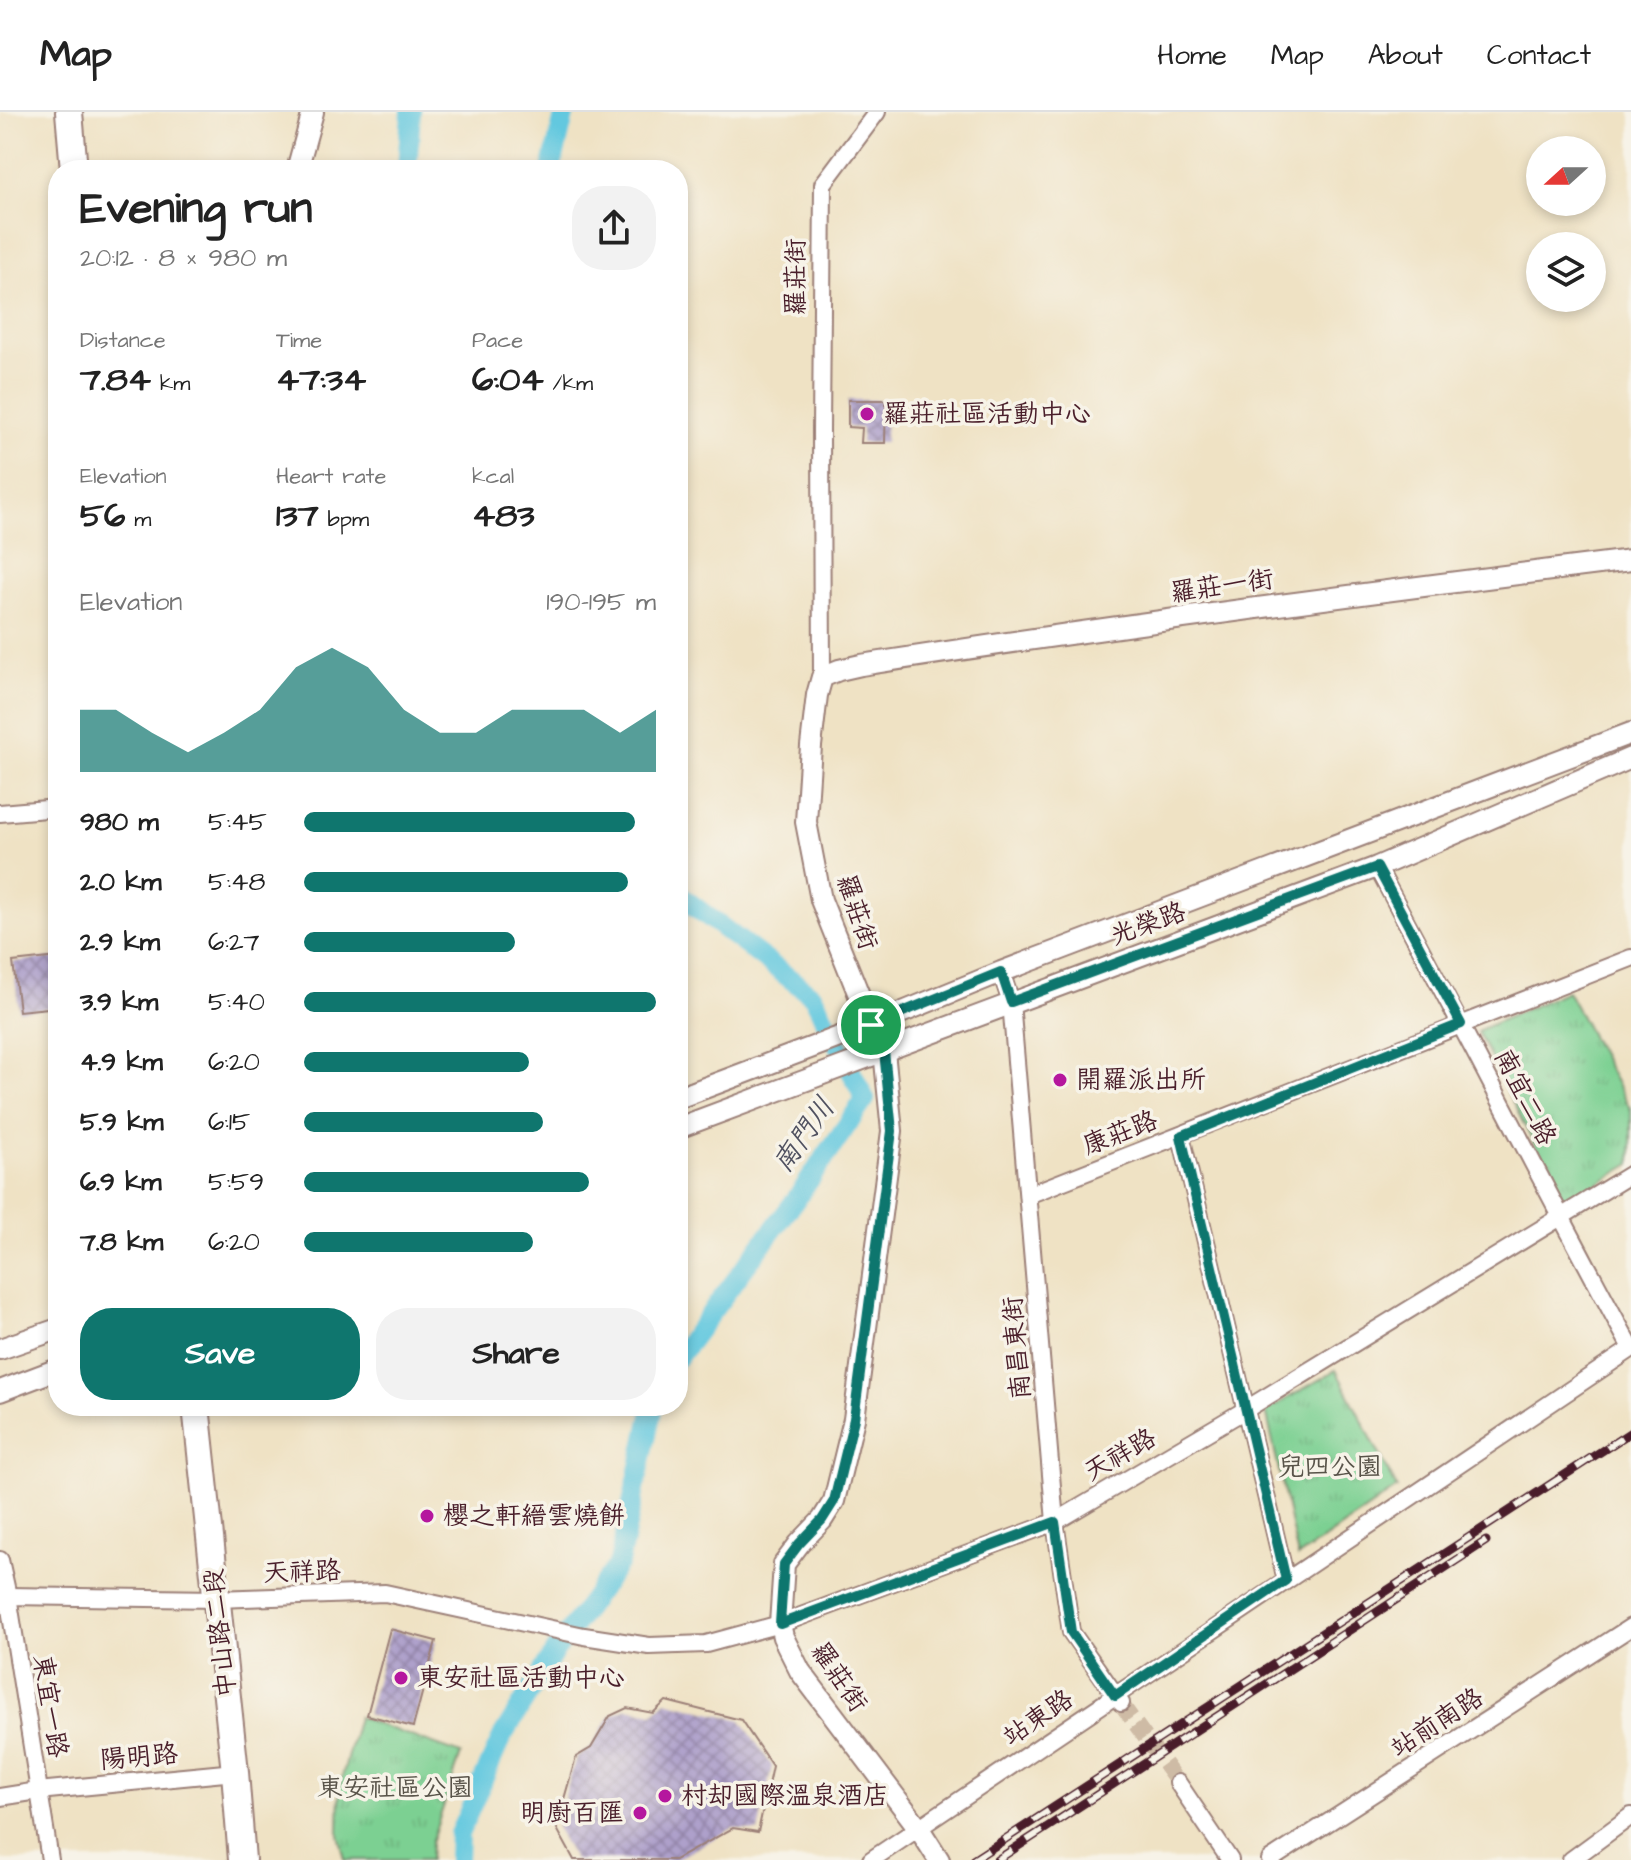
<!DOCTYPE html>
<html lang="en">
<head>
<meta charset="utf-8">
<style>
	:root { --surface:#fff; --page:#f2f2f2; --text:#222; --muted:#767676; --line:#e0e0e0; --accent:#0f766e }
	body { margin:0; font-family:"Architects Daughter","LXGW WenKai TC",sans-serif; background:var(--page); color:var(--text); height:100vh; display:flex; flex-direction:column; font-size:30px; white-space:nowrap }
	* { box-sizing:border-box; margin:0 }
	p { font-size:26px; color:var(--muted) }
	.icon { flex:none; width:44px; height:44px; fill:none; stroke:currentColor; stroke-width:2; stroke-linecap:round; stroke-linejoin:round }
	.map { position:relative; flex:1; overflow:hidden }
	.panel { position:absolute; left:48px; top:48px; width:640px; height:1256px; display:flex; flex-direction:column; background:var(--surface); border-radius:32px; box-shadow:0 4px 12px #0003 }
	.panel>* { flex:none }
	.needle { width:52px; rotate:249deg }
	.tools { position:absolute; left:1526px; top:24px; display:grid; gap:16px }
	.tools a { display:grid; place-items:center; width:80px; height:80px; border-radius:50%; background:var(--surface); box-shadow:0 4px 12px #0003; font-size:40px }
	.pin { position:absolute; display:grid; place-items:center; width:68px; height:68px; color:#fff; margin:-34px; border:4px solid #fff; border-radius:50%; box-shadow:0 2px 8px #0007 }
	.round { display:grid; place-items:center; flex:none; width:84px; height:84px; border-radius:32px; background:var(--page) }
	.overview { display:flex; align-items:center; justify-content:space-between; height:136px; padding:0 32px }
	h1 { font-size:44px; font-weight:800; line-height:60px }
	.metrics { display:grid; grid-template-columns:repeat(3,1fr); gap:12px; height:136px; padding:8px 32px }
	.metrics div { display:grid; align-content:center }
	.metrics b { font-size:34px; font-weight:800 }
	.metrics small { font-size:22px; font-weight:400 }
	.metrics p { font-size:22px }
	.chart { height:224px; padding:16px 32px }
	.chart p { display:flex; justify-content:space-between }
	.chart svg { width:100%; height:144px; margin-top:8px; fill:var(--accent); opacity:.7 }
	.button { display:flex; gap:16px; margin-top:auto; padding:16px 32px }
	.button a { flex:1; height:92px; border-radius:32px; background:var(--accent); color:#fff; font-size:32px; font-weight:800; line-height:92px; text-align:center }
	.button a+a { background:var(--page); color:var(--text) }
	ul { padding:0 32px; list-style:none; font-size:26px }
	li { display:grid; grid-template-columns:128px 96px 1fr; align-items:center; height:60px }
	li i { height:20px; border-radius:10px; background:var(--accent) }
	header { display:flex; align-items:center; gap:48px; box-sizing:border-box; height:112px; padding:0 40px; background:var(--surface); border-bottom:2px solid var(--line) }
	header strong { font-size:38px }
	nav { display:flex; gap:44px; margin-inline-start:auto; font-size:28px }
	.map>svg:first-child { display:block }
	.park { fill:url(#park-tufts); stroke:#63785e; stroke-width:2 }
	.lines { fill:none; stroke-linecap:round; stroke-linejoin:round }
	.canal { stroke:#62c8df; stroke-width:20 }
	.building { fill:url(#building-cross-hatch) }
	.minor-tunnel { stroke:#cebba5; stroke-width:16; stroke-dasharray:16 8; stroke-linecap:butt }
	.minor-casing { stroke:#9c8078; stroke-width:20 }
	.tertiary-casing { stroke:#9c8078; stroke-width:24 }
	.primary-casing { stroke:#9c8078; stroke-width:30 }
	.minor { stroke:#fff; stroke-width:16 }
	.tertiary { stroke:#fff; stroke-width:20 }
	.primary { stroke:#fff; stroke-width:26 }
	.rail-casing { stroke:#4a1f2b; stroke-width:9 }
	.rail { stroke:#f7f3e8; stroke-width:6; stroke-dasharray:18; stroke-linecap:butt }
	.route-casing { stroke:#fff; stroke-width:16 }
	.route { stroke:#0f766e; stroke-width:10 }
	.poi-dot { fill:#b5179e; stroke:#f7f3e8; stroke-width:3 }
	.labels { text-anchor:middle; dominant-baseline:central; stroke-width:7; stroke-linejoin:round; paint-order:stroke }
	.street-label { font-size:26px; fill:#4a1f2b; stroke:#f7f3e8 }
	.poi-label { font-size:26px; fill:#4a1f2b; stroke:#f7f3e8; text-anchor:start }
	.park-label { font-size:26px; fill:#59544a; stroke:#f7f3e8 }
	.water-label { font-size:28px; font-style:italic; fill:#515261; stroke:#f7f3e8 }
</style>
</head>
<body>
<header>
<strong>Map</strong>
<nav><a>Home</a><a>Map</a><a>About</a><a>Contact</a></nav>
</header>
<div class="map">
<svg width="1631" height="1748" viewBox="0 0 1631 1748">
	<defs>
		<pattern id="park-tufts" width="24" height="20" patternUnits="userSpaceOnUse" patternTransform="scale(2)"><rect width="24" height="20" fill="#7cd092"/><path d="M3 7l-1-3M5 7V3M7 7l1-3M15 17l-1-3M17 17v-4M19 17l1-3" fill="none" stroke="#6db27e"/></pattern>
		<pattern id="building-cross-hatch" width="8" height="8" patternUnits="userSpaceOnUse" patternTransform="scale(2)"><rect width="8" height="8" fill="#aea0cb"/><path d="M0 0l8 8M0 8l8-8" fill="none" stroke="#9082a5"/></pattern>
	</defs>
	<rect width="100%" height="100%" fill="#f7f3e8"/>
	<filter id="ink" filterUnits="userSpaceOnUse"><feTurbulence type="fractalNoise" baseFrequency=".0125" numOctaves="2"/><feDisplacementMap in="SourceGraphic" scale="16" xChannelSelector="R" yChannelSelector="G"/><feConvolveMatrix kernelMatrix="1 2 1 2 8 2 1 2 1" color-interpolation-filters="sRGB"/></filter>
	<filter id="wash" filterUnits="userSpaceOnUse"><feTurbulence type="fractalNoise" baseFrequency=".006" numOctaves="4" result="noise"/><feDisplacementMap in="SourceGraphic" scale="32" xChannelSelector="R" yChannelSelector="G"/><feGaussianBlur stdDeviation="1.8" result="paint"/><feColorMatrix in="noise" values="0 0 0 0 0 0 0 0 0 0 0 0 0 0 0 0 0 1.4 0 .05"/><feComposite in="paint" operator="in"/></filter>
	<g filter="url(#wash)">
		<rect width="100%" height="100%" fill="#efe2c4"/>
		<g class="park">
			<path d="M1567,879L1631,998V1052L1564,1092L1477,919Z"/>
			<path d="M1336,1258L1397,1376L1298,1445L1266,1299Z"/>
			<path d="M358,1605L461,1642L431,1731L430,1748H345L339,1723L340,1673Z"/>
		</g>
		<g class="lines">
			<g class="canal">
				<path d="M407,58L411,0"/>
				<path d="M551,58L565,0"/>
				<path d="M678,782L813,884L865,987L799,1083L678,1245"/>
				<path d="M458,1748L459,1722L502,1625L555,1539L619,1451L653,1294"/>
			</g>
		</g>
		<g id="blocks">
			<g class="building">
				<path d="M848,288H886L885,331H861L862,316L848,315Z"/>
				<path d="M58,845V895L19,899L13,850Z"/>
				<path d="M390,1517L436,1529L413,1615L367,1603Z"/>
				<path d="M666,1589L741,1608L772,1654L758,1720L733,1716L675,1748H574L556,1715L576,1645L591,1636L610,1604L627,1596L653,1601Z"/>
			</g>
		</g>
	</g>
	<g filter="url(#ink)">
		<use href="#blocks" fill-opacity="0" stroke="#9c8078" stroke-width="2"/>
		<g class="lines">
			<path class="minor-tunnel" d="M1122,1593L1178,1671"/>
			<g class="minor-casing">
				<g id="minor">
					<path d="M822,565L821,319L823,72L877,0"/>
					<path d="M0,701L58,696"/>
					<path d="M1377,755C1463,915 1545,1077 1631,1236"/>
					<path d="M1001,860L1011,890L1055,1410L1071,1520L1121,1591"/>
					<path d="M1181,1024L1286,1468"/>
					<path d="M1028,1083L1631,846"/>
					<path d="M0,1448L8,1484L50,1748"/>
					<path d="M0,1485L8,1484L217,1487L385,1481L584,1524L649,1534L706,1532L780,1512L1055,1410L1245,1298L1631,1062"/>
					<path d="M1178,1671L1230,1748"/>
					<path d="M0,1685L38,1679L235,1660"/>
					<path d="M871,1748L1631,1237"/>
					<path d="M1270,1748L1631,1515"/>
					<path d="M1571,1748L1631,1704"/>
				</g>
			</g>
			<g class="tertiary-casing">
				<g id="tertiary">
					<path d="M297,58L313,0"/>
					<path d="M678,986L871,913L1001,860L1631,621"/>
					<path d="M678,1016L1377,755L1631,646"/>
					<path d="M0,1237L58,1217"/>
					<path d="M0,1279L58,1257"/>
					<path d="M939,1748L918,1715L800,1559L783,1525L780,1512L784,1452L799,1432L822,1408L834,1389L854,1307L892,1019L884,939L871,913L821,788L806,710L811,634L817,583L822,565L839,558L861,553C1117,513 1374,480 1631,448"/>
				</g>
			</g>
			<g class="primary-casing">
				<g id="primary">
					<path d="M69,0L74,58"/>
					<path d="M196,1294L235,1660L242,1748"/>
				</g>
			</g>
			<use href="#minor" class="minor"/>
			<use href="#tertiary" class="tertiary"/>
			<use href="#primary" class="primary"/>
			<g class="rail-casing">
				<g id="rail">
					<path d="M973,1748L1631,1320"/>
					<path d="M997,1748L1486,1429"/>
				</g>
			</g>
			<use href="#rail" class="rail"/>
		</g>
	</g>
	<g class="lines" filter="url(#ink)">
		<g class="route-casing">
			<path id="route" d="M1377,755L1461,912L1181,1024L1286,1468L1115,1584L1071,1520L1055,1410L780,1512L784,1452L799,1432L822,1408L834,1389L854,1307L892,1019L884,939L871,913L1001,860L1011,890Z"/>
		</g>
		<use href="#route" class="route"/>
	</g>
	<g class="poi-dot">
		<circle cx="867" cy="302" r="8"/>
		<circle cx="1060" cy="968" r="8"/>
		<circle cx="427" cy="1404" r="8"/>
		<circle cx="401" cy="1566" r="8"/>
		<circle cx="665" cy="1684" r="8"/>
		<circle cx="640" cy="1701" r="8"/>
	</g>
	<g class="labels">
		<g class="street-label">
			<text transform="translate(796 165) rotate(-90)">羅莊街</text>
			<text transform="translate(1222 474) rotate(-8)">羅莊一街</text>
			<text transform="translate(857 800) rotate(72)">羅莊街</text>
			<text transform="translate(1148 812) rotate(-20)">光榮路</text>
			<text transform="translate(1525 985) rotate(63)">南宜二路</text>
			<text transform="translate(1120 1021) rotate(-21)">康莊路</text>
			<text transform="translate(1017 1236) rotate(-95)">南昌東街</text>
			<text transform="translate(1120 1343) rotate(-30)">天祥路</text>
			<text transform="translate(302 1460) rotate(-2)">天祥路</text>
			<text transform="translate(220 1521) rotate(-96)">中山路二段</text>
			<text transform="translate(839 1565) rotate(56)">羅莊街</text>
			<text transform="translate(50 1594) rotate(81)">東宜一路</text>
			<text transform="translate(1038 1606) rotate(-34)">站東路</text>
			<text transform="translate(1437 1611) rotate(-33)">站前南路</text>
			<text transform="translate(139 1645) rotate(-5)">陽明路</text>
		</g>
		<g class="poi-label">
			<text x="883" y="302">羅莊社區活動中心</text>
			<text x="1076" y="968">開羅派出所</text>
			<text x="443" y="1404">櫻之軒縉雲燒餅</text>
			<text x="417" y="1566">東安社區活動中心</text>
			<text x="681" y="1684">村却國際溫泉酒店</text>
			<text x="624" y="1701" text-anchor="end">明廚百匯</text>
		</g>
		<g class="park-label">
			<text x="1330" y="1355">兒四公園</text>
			<text x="395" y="1676">東安社區公園</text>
		</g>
		<g class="water-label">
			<text transform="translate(804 1023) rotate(-54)">南門川</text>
		</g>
	</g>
</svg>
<div class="tools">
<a><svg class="needle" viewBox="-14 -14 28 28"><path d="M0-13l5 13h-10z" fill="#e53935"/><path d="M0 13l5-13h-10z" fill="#767676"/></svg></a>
<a><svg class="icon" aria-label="layers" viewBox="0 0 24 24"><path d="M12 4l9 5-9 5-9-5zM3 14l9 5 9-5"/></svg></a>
</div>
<div class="pin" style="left:871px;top:913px;background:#1e9e55"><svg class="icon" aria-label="arrive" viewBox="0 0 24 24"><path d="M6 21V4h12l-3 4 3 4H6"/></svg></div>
<section class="panel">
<div class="overview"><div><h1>Evening run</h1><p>20:12 · 8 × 980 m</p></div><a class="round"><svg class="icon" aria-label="share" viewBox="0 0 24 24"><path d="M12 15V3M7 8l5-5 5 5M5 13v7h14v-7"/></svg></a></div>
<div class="metrics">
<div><p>Distance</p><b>7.84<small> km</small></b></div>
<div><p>Time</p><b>47:34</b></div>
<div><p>Pace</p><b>6:04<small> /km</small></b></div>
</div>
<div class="metrics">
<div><p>Elevation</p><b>56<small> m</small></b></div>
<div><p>Heart rate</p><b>137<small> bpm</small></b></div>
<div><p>kcal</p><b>483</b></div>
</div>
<div class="chart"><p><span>Elevation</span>190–195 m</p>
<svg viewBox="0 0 160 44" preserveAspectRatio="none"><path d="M0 44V25L10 25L20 32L30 38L40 32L50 25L60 12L70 6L80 12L90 25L100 32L110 32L120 25L130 25L140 25L150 32L160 25V44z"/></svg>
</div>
<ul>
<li><b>980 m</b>5:45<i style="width:94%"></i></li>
<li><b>2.0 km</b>5:48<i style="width:92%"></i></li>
<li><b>2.9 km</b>6:27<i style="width:60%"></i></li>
<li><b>3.9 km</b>5:40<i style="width:100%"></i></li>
<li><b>4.9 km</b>6:20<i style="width:64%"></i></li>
<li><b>5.9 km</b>6:15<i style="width:68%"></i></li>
<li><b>6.9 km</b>5:59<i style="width:81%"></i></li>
<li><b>7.8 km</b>6:20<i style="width:65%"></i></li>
</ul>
<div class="button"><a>Save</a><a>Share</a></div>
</section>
</div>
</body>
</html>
